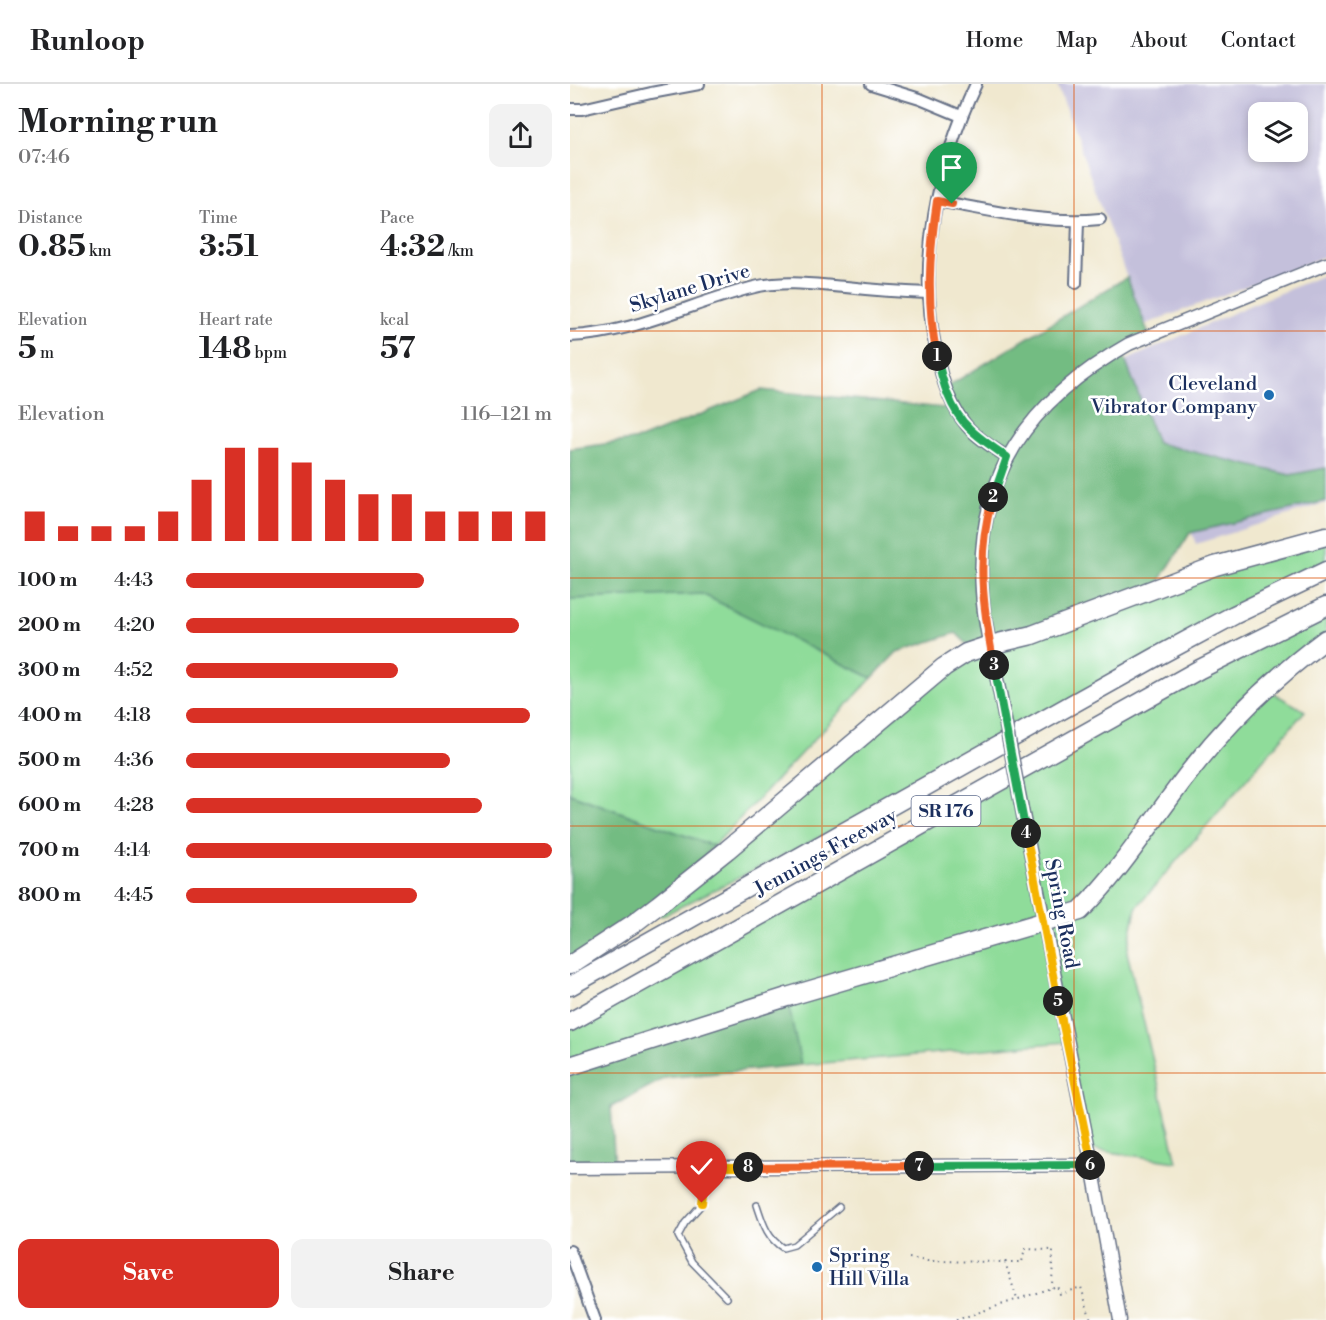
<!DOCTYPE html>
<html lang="en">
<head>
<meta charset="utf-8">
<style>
	:root { --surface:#fff; --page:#f2f2f2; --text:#202124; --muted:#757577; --line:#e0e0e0; --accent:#d93025 }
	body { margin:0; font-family:"Libre Bodoni",serif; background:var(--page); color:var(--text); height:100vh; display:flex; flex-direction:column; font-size:22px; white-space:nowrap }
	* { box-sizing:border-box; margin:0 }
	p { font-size:20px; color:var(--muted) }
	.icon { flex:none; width:33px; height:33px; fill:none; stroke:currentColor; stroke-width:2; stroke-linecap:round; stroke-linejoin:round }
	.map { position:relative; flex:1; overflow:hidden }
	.side { display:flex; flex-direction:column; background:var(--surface); width:570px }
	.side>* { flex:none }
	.buttons { position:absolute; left:678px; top:18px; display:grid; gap:12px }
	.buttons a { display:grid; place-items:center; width:60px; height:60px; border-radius:12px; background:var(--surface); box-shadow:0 3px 9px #0003; font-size:30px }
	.pin { position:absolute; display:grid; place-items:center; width:51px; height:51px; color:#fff; margin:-62px -26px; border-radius:50% 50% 50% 0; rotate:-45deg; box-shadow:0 0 6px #0007 }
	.pin .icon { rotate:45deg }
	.km { position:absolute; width:30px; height:30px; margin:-15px; border-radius:50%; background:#222; color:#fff; font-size:16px; line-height:30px; text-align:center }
	.round { display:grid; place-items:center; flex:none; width:63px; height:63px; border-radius:12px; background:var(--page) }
	.overview { display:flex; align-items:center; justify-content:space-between; height:102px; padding:0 18px }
	h1 { font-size:33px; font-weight:800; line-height:45px }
	.stats { display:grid; grid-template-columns:repeat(3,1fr); gap:9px; height:102px; padding:6px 18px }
	.stats div { display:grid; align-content:center }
	.stats b { font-size:30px; font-weight:800 }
	.stats small { font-size:16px; font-weight:400 }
	.stats p { font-size:16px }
	.chart { height:168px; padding:12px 18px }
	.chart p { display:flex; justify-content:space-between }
	.chart svg { width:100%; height:108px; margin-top:6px; stroke:var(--accent); stroke-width:6 }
	.button { display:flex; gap:12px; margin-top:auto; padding:12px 18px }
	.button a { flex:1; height:69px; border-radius:12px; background:var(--accent); color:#fff; font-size:24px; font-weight:800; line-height:69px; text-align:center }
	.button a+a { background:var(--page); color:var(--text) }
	ul { padding:0 18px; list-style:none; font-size:20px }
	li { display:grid; grid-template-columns:96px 72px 1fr; align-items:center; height:45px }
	li i { height:15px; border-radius:8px; background:var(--accent) }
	header { display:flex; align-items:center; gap:36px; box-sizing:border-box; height:84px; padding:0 30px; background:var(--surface); border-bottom:2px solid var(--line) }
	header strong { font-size:28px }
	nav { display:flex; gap:33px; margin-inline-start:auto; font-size:21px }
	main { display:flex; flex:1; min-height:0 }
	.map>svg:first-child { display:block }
	.industrial { fill:#c4c0db; fill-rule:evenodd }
	.green { fill:#8fdc9a; stroke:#55867c; stroke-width:1.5 }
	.forest { fill:#73bc82; stroke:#477670; stroke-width:1.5 }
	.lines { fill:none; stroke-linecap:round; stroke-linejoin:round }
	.service-casing { stroke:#667086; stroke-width:8 }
	.minor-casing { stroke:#667086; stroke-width:14 }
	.tertiary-casing { stroke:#667086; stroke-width:15 }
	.motorway-casing { stroke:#667086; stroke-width:21 }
	.path { stroke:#667086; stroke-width:2; stroke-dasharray:1.5 4.5; stroke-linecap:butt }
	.service { stroke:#fff; stroke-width:5 }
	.minor { stroke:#fff; stroke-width:10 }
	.tertiary { stroke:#fff; stroke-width:12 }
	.motorway { stroke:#fff; stroke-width:18 }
	.tertiary-bridge-casing { stroke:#667086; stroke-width:15; stroke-linecap:butt }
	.tertiary-bridge { stroke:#fff; stroke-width:12 }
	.split-1-casing { stroke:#fff; stroke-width:12 }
	.split-2-casing { stroke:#fff; stroke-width:12 }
	.split-3-casing { stroke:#fff; stroke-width:12 }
	.split-4-casing { stroke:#fff; stroke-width:12 }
	.split-5-casing { stroke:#fff; stroke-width:12 }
	.split-6-casing { stroke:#fff; stroke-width:12 }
	.split-7-casing { stroke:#fff; stroke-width:12 }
	.split-8-casing { stroke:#fff; stroke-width:12 }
	.split-9-casing { stroke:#fff; stroke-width:12 }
	.split-1 { stroke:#f0652b; stroke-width:8 }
	.split-2 { stroke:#22a559; stroke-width:8 }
	.split-3 { stroke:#f0652b; stroke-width:8 }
	.split-4 { stroke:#22a559; stroke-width:8 }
	.split-5 { stroke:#f5b400; stroke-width:8 }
	.split-6 { stroke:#f5b400; stroke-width:8 }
	.split-7 { stroke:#22a559; stroke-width:8 }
	.split-8 { stroke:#f0652b; stroke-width:8 }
	.split-9 { stroke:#f5b400; stroke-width:8 }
	.grid { fill:none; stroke:#de5710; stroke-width:1.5; stroke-opacity:0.55 }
	.poi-dot { fill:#1f6fb2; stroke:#fff; stroke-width:2 }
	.labels { text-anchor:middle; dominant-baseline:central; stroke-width:5; stroke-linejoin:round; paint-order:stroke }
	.shield { fill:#fff; stroke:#5f6d8e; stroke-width:1.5 }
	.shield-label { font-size:18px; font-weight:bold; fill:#1b2f5e }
	.street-label { font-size:20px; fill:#1b2f5e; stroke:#fff }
	.poi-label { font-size:20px; fill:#1b2f5e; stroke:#fff; text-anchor:end }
</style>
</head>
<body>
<header>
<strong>Runloop</strong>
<nav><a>Home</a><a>Map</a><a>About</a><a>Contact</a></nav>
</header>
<main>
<section class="side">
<div class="overview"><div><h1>Morning run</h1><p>07:46</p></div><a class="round"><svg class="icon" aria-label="share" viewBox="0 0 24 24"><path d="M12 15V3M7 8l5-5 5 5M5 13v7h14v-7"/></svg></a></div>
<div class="stats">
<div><p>Distance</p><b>0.85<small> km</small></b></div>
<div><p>Time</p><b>3:51</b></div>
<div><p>Pace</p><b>4:32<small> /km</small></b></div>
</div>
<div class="stats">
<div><p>Elevation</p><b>5<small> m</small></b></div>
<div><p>Heart rate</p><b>148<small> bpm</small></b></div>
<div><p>kcal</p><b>57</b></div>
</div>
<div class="chart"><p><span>Elevation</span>116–121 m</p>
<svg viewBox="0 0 160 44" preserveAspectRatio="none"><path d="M5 44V32M15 44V38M25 44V38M35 44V38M45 44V32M55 44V19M65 44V6M75 44V6M85 44V12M95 44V19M105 44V25M115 44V25M125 44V32M135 44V32M145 44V32M155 44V32"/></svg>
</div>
<ul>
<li><b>100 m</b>4:43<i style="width:65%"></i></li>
<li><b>200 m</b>4:20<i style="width:91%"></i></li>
<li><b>300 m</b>4:52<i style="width:58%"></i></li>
<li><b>400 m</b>4:18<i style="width:94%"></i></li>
<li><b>500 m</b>4:36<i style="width:72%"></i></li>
<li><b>600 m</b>4:28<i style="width:81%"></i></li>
<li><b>700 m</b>4:14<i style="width:100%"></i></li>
<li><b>800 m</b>4:45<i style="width:63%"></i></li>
</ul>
<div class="button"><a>Save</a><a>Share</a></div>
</section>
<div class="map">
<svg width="756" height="1236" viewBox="0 0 756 1236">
	<rect width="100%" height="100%" fill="#fff"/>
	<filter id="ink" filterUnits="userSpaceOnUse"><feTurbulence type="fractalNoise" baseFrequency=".0167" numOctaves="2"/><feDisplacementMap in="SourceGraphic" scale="12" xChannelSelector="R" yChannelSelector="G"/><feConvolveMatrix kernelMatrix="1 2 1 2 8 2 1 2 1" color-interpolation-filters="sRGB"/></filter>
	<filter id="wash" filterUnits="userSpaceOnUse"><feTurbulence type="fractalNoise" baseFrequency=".008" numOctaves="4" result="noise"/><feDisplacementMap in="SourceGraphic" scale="24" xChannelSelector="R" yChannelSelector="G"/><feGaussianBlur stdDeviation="1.35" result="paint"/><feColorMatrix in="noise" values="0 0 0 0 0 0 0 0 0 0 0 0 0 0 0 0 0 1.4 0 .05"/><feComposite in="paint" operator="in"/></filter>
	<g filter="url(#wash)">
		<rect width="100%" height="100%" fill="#f0e8cf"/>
		<g class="industrial">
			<path d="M487,0H756V172L574,241ZM728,28V68H688V28Z"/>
			<path d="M756,190V419L626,460L555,277L683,220Z"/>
		</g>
		<g class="green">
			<path d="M756,457V476L729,499L392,682L92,832L87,830L376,589L400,577L403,567L586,503Z"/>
			<path d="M132,510L302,594L144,762L0,710V515Z"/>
			<path d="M756,522V555L696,605L735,627L566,824L557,868L607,1078L519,1065L496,958L231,981L216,913L0,982V938Z"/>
		</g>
		<g class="forest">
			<path d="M557,193L579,251L551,265L587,359L720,391L756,384V417L620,449L586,503L403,566L386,549L327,568L302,594L132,510L0,515V365L70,355L191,306L384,325L375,304Z"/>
			<path d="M0,710L144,762L88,821L0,881Z"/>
			<path d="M217,913L231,981L95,994L41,1023L45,1084H0V982Z"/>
		</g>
	</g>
	<g filter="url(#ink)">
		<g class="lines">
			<g class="service-casing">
				<g id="service">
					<path d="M136,1085L132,1120L115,1139L108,1152L122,1178L157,1214"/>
					<path d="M187,1121C193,1139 197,1154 213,1164L224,1161L269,1123"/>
				</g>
			</g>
			<g class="minor-casing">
				<g id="minor">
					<path d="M301,0L350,15L391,32"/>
					<path d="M406,0C367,83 347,176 366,267C371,294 379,321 397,342C408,355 424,364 437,373"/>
					<path d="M0,25H12L81,9L129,0"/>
					<path d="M367,117C421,126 476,141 530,135"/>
					<path d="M506,199L508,137"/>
					<path d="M0,252C66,250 126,216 189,202C218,196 247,201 276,203C303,206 331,208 358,209"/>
					<path d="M0,1167L25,1236"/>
				</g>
			</g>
			<g class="tertiary-casing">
				<g id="tertiary">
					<path d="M430,610C423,576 414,541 412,507C405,389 460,316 559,260L756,180"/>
					<path d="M455,741L522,1081L550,1236"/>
					<path d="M0,1084L522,1081"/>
				</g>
			</g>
			<g class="motorway-casing">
				<g id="motorway">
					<path d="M0,881L63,840L88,821L157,766L374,583L396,569L420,561L462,551L645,482L756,452"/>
					<path d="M0,902L586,573L664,531L756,487"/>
					<path d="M0,938L630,585L756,522"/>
					<path d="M0,982L217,913L510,827C553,785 584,733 621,686C660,636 705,593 756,555"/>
				</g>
			</g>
			<g class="path">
				<path d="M339,1174L357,1177L435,1178L447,1215"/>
				<path d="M435,1178H452L455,1165L483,1166L482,1204"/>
				<path d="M386,1236L487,1202L490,1210L511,1203L521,1236"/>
			</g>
			<use href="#service" class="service"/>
			<use href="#minor" class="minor"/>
			<use href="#tertiary" class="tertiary"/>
			<use href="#motorway" class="motorway"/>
			<g class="tertiary-bridge-casing">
				<path id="tertiary-bridge" d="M430,610L455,741"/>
			</g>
			<use href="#tertiary-bridge" class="tertiary-bridge"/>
		</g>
	</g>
	<g class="lines" filter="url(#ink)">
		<g class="split-1-casing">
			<path id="split-1" d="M367,272C356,218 359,171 367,117L382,120"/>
		</g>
		<g class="split-2-casing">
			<path id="split-2" d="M367,272C372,297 380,326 399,344C410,355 424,364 437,373L423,413"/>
		</g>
		<g class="split-3-casing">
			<path id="split-3" d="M423,413C405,470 413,524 424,581"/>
		</g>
		<g class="split-4-casing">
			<path id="split-4" d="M424,581L456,749"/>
		</g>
		<g class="split-5-casing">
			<path id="split-5" d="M456,749L488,917"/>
		</g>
		<g class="split-6-casing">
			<path id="split-6" d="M488,917L522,1081H520"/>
		</g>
		<g class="split-7-casing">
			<path id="split-7" d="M349,1082L520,1081"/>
		</g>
		<g class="split-8-casing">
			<path id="split-8" d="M178,1083L349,1082"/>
		</g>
		<g class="split-9-casing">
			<path id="split-9" d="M132,1119L136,1083H178"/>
		</g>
		<use href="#split-1" class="split-1"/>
		<use href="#split-2" class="split-2"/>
		<use href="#split-3" class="split-3"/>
		<use href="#split-4" class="split-4"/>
		<use href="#split-5" class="split-5"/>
		<use href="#split-6" class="split-6"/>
		<use href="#split-7" class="split-7"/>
		<use href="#split-8" class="split-8"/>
		<use href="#split-9" class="split-9"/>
	</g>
	<path class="grid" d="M252,0V1236M504,0V1236M0,247H756M0,494H756M0,742H756M0,989H756"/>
	<g class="poi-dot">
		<circle cx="699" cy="311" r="6"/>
		<circle cx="247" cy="1183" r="6"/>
	</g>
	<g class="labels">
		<rect class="shield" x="341.5" y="712" width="69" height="30" rx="4.5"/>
		<g class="shield-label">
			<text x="376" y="727">SR 176</text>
		</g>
		<g class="street-label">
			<text transform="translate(120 205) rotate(-17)">Skylane Drive</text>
			<text transform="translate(256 769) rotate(-29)">Jennings Freeway</text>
			<text transform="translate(491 830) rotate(79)">Spring Road</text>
		</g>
		<g class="poi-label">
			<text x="687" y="300">Cleveland<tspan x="687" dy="23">Vibrator Company</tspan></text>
			<text x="259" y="1172" text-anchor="start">Spring<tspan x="259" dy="23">Hill Villa</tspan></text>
		</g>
	</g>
</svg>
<div class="buttons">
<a><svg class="icon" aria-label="layers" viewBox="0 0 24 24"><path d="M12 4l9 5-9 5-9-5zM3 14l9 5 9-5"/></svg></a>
</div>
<div class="pin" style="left:382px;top:120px;background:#1e9e55"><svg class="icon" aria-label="arrive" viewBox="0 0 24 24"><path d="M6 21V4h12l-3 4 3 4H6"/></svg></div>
<div class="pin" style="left:132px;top:1119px;background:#d93025"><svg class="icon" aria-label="check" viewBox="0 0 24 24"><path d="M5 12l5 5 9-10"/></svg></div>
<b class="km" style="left:367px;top:272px">1</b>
<b class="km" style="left:423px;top:413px">2</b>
<b class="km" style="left:424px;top:581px">3</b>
<b class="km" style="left:456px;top:749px">4</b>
<b class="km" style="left:488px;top:917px">5</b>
<b class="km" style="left:520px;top:1081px">6</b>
<b class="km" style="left:349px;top:1082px">7</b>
<b class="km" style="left:178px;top:1083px">8</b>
</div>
</main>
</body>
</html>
